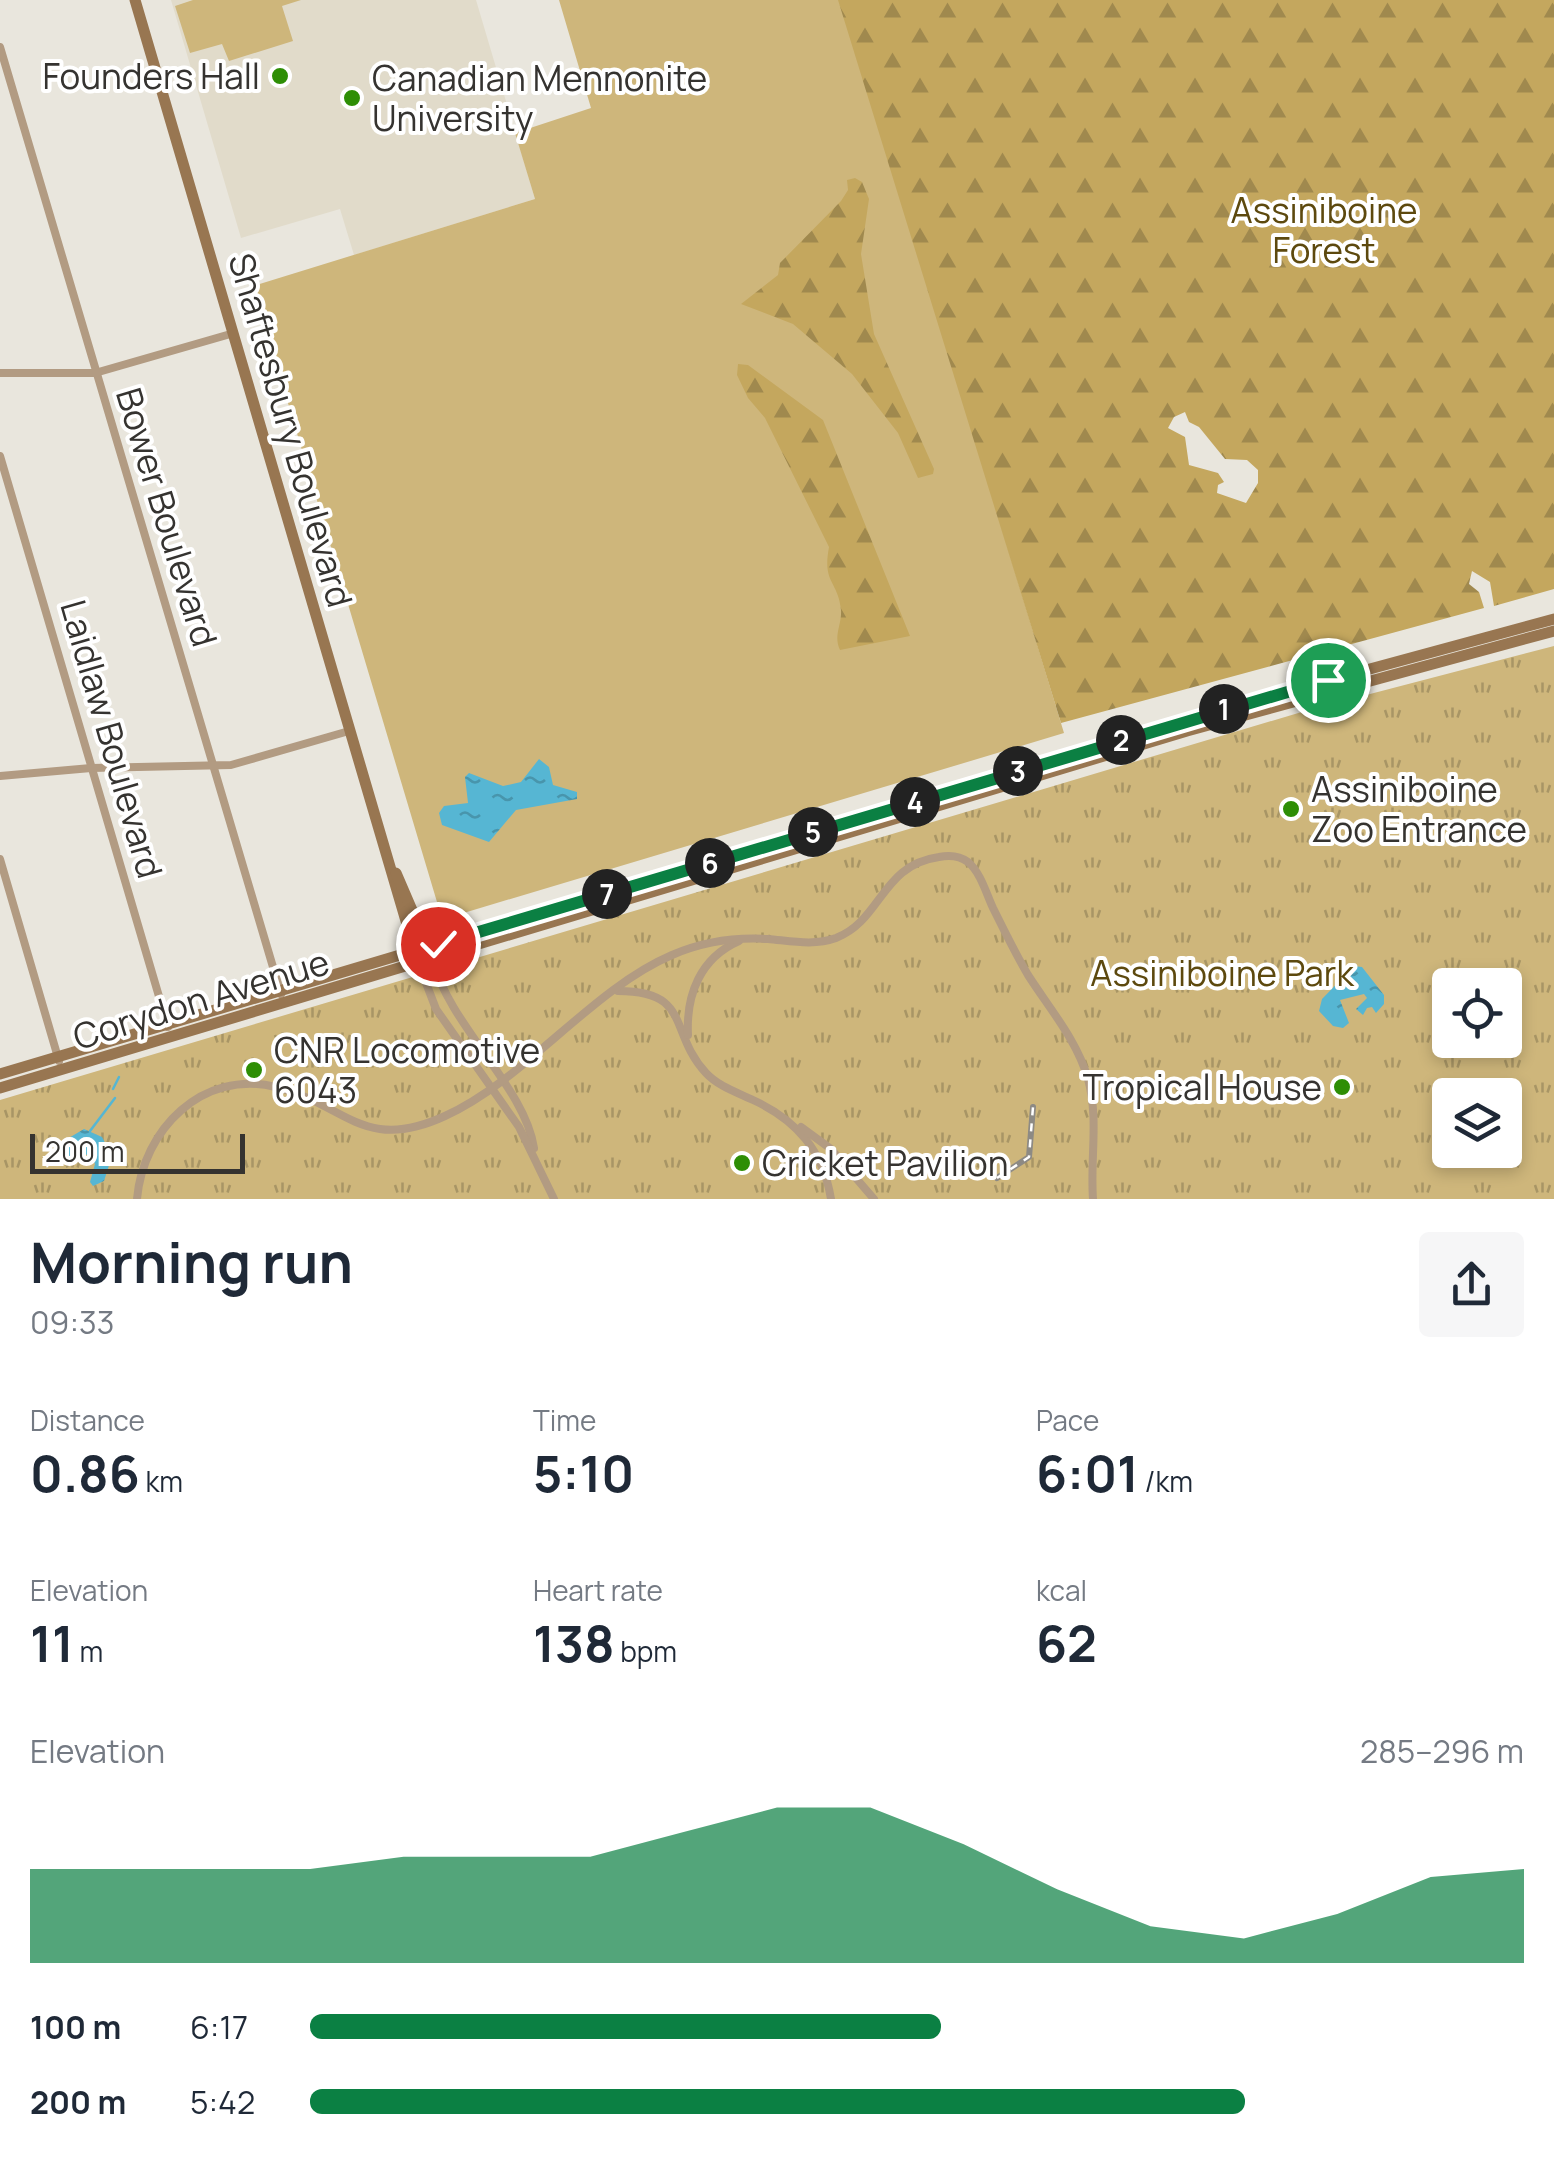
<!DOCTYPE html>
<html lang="en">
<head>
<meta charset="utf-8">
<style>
	:root { --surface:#fff; --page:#f6f6f7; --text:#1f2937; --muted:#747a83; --accent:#0b8043 }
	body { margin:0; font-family:Manrope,sans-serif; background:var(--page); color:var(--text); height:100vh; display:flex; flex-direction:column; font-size:38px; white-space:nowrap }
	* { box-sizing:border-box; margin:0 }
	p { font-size:32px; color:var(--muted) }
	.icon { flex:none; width:55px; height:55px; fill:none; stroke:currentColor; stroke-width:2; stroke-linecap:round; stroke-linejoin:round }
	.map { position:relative; height:1199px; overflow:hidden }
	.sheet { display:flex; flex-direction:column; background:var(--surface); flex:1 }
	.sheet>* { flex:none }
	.fabs { position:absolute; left:1432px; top:968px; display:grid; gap:20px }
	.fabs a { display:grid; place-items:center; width:90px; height:90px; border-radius:10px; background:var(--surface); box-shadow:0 5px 15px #0003; font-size:50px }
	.scale { position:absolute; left:30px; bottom:25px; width:215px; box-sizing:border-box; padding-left:10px; border:5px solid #353330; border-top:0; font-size:28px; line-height:35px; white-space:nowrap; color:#353330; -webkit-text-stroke:8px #fff; paint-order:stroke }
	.pin { position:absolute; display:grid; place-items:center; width:85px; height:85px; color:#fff; margin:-42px; border:5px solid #fff; border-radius:50%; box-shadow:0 2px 10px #0007 }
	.km { position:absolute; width:50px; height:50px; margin:-25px; border-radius:50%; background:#222; color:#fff; font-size:28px; line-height:50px; text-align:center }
	.round { display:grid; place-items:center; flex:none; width:105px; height:105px; border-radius:10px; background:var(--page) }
	.headline { display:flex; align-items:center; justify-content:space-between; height:170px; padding:0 30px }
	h1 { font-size:55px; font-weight:700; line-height:75px }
	.metrics { display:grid; grid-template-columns:repeat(3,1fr); gap:15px; height:170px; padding:10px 30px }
	.metrics div { display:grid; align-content:center }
	.metrics b { font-size:50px; font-weight:700 }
	.metrics small { font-size:28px; font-weight:400 }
	.metrics p { font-size:28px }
	.chart { height:280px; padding:20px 30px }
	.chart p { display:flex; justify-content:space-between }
	.chart svg { width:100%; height:180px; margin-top:10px; fill:var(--accent); opacity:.7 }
	ul { padding:0 30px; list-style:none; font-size:32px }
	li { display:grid; grid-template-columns:160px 120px 1fr; align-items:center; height:75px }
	li i { height:25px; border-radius:12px; background:var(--accent) }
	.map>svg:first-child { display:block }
	.built { fill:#e1dbca }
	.grass { fill:#ceb67b }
	.forest { fill:url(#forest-firs); fill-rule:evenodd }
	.park { fill:url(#park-tufts); fill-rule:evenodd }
	.water { fill:url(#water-ripples) }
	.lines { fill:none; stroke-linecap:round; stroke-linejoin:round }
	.stream { stroke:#56b6d3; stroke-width:2.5 }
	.street { stroke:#b29b82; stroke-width:8 }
	.secondary { stroke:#987651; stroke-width:11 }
	.rail-casing { stroke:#8d8a84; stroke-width:6 }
	.rail { stroke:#fff; stroke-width:2.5; stroke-dasharray:8; stroke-linecap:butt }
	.route-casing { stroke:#fff; stroke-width:20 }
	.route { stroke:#0b8043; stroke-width:12 }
	.poi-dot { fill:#2e8e05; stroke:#fff; stroke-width:4 }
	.labels { text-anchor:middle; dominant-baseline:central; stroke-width:8; stroke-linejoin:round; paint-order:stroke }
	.poi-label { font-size:35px; fill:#353330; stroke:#fff; text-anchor:start }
	.park-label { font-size:35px; fill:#5d490e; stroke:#fff }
	.street-label { font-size:35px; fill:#353330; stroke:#fff }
</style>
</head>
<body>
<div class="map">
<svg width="1554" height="1199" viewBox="0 0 1554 1199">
	<defs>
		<pattern id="forest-firs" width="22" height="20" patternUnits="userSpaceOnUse" patternTransform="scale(2.5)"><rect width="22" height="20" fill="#c4a75e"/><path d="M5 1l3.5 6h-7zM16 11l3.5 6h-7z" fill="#a0894e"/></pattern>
		<pattern id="park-tufts" width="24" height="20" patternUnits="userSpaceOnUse" patternTransform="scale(2.5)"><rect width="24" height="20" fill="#ceb67b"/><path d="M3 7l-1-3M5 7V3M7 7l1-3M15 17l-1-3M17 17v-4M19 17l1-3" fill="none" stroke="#a89565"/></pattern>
		<pattern id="water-ripples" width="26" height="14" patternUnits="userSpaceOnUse" patternTransform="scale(2.5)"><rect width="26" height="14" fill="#56b6d3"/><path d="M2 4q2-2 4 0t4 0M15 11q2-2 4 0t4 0" fill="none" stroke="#4895ac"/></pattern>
	</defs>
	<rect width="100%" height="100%" fill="#e9e6dd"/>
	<path class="built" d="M171,0H476L535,199L354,255L340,209L241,238Z"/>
	<g class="grass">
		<path d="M193,0H301L282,6L293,41L229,61L222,44L190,53L175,6Z"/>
		<path d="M559,0H841L1064,733L457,915L437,902L253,286L535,199L515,133L591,108Z"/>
	</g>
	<g class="forest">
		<path d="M838,0H1554V589L1494,606L1490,582L1472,571L1469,584L1479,592L1484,608L1061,723ZM1185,412L1189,422L1199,427L1225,459L1247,460L1258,470V483L1246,503L1217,493L1218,485L1224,482L1218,473L1189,465L1185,437L1168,428L1174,417Z"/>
		<path d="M855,178L862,182L869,199L861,254L874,334L934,469L933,474L918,478L898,433L852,374L793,324L741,304L778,275L780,263L841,201L848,190L847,180Z"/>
		<path d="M738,364L748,365L823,420L910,636L840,650C833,635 842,625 841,610C838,580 822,584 829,547L765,418L748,398L737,375Z"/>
	</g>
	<path class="park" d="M1554,646V1199H0V1100L1305,711ZM1450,985H1505V1040H1450ZM1450,1095H1505V1150H1450Z"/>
	<g class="water">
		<path d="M539,759L549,767L553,785L577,792V799L516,810L489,842L442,825L439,813L444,806L468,803L465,777L469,773L503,786L521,782Z"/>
		<path d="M1354,966L1362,967L1384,995V1004L1376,1013L1372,1007L1367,1008L1363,1015L1356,1009L1367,998L1364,994L1340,1000L1349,1023L1343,1028L1333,1026L1319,1011L1322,999Z"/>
		<path d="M84,1129L102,1137L112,1156L104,1181L93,1186L90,1182L95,1164L90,1154L70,1158L63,1154L67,1139Z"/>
	</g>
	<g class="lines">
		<g class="stream">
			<path d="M113,1089L119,1077"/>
			<path d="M90,1131L115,1098"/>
		</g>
		<g class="street">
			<path d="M0,47L281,994"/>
			<path d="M0,373H95L234,333"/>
			<path d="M0,456L168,1027"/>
			<path d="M0,776L91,768L231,765L349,731"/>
			<path d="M0,859L59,1061"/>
			<path d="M432,959C451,1028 525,1087 534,1148"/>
			<path d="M418,962L436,1009L519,1127L554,1199"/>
			<path d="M618,991C692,991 668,1032 706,1073C718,1086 736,1092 753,1100C797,1120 823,1151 831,1199"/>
			<path d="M688,1035C686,995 700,958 739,941"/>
			<path d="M801,1127L831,1149L874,1199"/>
			<path d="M137,1199C143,1130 202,1069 276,1087C344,1103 363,1154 445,1116C526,1079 592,989 672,955C702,942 736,937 768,939C791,941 814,946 836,938C882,920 881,865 939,857C949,855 960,856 968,862C981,873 986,893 993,908C1004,930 1015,953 1028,975C1049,1008 1077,1040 1088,1079C1099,1119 1090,1158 1093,1199"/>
		</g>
		<g class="secondary">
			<path d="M135,0L416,955"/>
			<path d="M396,873L430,952"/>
			<path d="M0,1074L1274,695L1554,619"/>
			<path d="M0,1088L1187,731L1554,631"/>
		</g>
		<g class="rail-casing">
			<path id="rail" d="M997,1178L1029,1157L1033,1107"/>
		</g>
		<use href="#rail" class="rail"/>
	</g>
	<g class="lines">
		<g class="route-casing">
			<path id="route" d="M438,944L1328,680"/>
		</g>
		<use href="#route" class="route"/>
	</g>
	<g class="poi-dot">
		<circle cx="280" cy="76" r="10"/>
		<circle cx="352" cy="98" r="10"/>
		<circle cx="1291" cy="809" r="10"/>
		<circle cx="254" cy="1070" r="10"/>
		<circle cx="1342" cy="1087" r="10"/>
		<circle cx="742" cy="1163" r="10"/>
	</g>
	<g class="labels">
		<g class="poi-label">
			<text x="260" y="76" text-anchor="end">Founders Hall</text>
			<text x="372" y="78">Canadian Mennonite<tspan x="372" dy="40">University</tspan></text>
			<text x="1311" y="789">Assiniboine<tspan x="1311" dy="40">Zoo Entrance</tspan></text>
			<text x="274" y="1050">CNR Locomotive<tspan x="274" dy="40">6043</tspan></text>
			<text x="1322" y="1087" text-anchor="end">Tropical House</text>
			<text x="762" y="1163">Cricket Pavilion</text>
		</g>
		<g class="park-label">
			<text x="1324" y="210">Assiniboine<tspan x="1324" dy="40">Forest</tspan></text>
			<text x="1222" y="973">Assiniboine Park</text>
		</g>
		<g class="street-label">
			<text transform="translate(291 430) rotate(74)">Shaftesbury Boulevard</text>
			<text transform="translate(167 517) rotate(73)">Bower Boulevard</text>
			<text transform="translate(112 739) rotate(74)">Laidlaw Boulevard</text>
			<text transform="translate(201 999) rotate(-17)">Corydon Avenue</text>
		</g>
	</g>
</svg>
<div class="fabs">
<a><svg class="icon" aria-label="locate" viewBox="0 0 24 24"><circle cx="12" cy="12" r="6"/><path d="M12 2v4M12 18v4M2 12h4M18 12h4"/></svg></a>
<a><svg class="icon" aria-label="layers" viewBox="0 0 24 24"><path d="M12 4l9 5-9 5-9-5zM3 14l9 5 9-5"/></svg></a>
</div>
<div class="scale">200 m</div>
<div class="pin" style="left:1328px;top:680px;background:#1e9e55"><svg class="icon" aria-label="arrive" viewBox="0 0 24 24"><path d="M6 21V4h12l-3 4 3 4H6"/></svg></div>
<div class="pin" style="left:438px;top:944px;background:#d93025"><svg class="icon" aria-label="check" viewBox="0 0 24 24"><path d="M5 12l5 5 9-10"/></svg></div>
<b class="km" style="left:1224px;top:709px">1</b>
<b class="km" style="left:1121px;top:740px">2</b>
<b class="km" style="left:1018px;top:771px">3</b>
<b class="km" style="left:915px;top:802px">4</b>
<b class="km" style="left:813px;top:832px">5</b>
<b class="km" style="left:710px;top:863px">6</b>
<b class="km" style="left:607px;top:894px">7</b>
</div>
<section class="sheet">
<div class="headline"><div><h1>Morning run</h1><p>09:33</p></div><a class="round"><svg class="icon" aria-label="share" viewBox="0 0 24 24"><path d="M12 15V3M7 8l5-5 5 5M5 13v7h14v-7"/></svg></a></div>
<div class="metrics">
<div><p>Distance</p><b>0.86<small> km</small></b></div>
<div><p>Time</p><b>5:10</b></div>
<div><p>Pace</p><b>6:01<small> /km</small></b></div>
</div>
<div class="metrics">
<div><p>Elevation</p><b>11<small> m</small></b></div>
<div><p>Heart rate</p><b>138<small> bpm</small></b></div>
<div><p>kcal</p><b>62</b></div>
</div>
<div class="chart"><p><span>Elevation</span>285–296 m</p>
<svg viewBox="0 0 160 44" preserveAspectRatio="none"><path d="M0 44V21L10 21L20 21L30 21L40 18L50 18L60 18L70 12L80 6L90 6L100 15L110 26L120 35L130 38L140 32L150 23L160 21V44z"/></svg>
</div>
<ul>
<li><b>100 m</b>6:17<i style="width:52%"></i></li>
<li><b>200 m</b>5:42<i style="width:77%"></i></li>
</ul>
</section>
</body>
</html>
